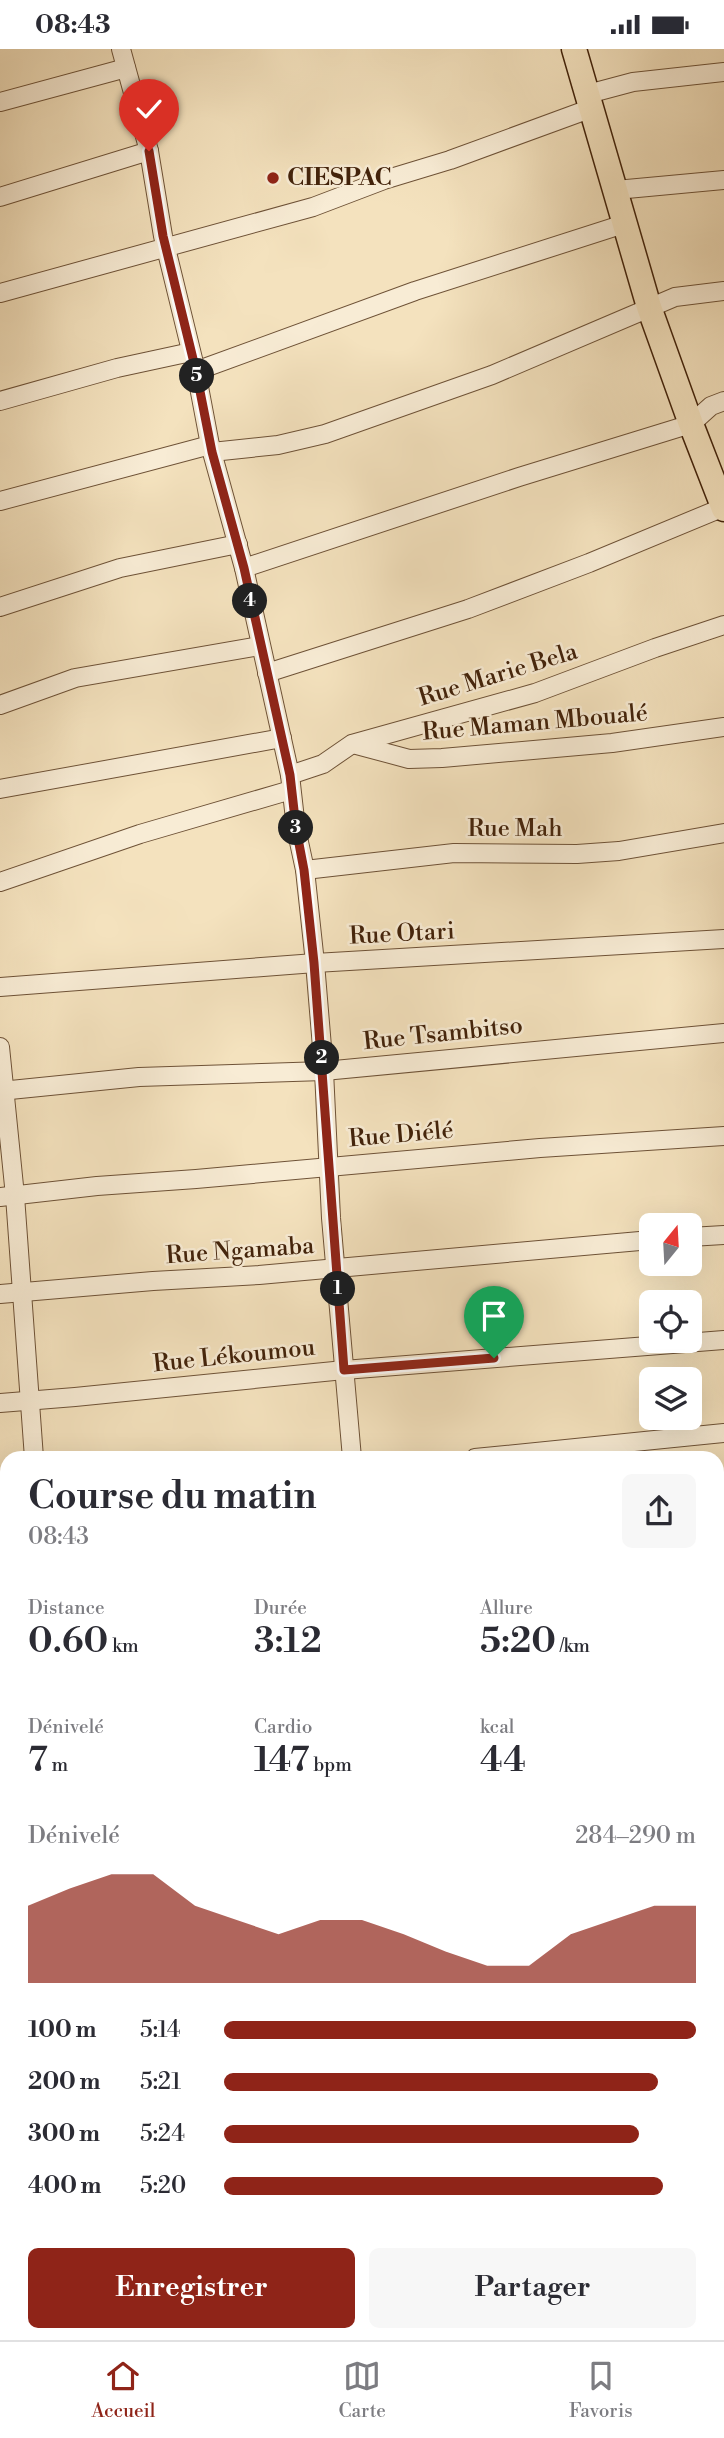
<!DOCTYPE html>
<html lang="fr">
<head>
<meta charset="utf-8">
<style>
	:root { --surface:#fff; --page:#f7f7f7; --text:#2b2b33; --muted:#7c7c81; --line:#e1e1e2; --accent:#8f2418 }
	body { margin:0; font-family:"Libre Bodoni",serif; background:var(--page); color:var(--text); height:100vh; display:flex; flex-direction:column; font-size:26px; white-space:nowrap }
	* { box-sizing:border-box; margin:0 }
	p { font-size:23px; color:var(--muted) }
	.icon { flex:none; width:38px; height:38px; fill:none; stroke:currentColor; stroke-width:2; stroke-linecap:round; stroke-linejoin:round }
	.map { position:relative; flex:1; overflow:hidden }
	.side { position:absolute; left:0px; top:1402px; width:724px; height:891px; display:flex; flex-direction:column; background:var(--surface); border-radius:21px 21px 0 0; box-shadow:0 7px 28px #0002 }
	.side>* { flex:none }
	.needle { width:46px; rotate:18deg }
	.tools { position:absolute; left:639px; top:1164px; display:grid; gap:14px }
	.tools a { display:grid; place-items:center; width:63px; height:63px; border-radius:10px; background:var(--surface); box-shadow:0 7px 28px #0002; font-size:35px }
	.pin { position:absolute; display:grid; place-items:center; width:60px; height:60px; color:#fff; margin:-72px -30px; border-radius:50% 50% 50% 0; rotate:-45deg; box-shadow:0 0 7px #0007 }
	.pin .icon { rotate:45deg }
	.km { position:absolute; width:35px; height:35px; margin:-18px; border-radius:50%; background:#222; color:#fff; font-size:19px; line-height:35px; text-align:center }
	.round { display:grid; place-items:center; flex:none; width:74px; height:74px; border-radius:10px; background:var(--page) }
	.headline { display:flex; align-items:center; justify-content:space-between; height:119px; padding:0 28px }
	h1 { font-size:38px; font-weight:600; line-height:52px }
	.metrics { display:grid; grid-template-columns:repeat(3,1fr); gap:10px; height:119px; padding:7px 28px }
	.metrics div { display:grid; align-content:center }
	.metrics b { font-size:35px; font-weight:600 }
	.metrics small { font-size:19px; font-weight:400 }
	.metrics p { font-size:19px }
	.chart { height:196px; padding:14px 28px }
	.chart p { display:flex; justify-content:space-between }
	.chart svg { width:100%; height:126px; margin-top:7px; fill:var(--accent); opacity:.7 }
	.primary-button { display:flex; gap:14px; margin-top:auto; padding:14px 28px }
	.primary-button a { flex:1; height:80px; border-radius:10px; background:var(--accent); color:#fff; font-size:28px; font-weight:600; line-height:80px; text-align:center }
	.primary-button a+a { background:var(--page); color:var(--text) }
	ul { padding:0 28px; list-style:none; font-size:23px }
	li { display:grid; grid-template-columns:112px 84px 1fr; align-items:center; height:52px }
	li i { height:18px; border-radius:9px; background:var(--accent) }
	.status { display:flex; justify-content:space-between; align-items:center; height:49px; padding:0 35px; background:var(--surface); direction:ltr }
	.status svg { height:19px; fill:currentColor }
	.menu { display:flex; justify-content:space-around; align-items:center; height:98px; border-top:2px solid var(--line); background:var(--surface); font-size:19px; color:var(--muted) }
	.menu a { display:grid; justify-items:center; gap:4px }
	.menu .on { color:var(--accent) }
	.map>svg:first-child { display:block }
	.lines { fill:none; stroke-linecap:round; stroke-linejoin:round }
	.minor-casing { stroke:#6e5237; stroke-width:20 }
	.highway-casing { stroke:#42220a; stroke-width:27 }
	.minor { stroke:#f8ecd5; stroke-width:18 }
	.highway { stroke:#f4e2be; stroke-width:24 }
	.route-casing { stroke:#fff; stroke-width:14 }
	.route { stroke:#8f2418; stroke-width:9 }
	.poi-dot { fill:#8f2418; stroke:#f8ecd5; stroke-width:2.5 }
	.labels { text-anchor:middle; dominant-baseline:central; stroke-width:5; stroke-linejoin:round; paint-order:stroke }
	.poi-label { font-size:24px; font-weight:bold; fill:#42220a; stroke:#f8ecd5; text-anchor:start }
	.street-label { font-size:24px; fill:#42220a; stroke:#f8ecd5 }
</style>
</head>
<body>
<div class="status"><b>08:43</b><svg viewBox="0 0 49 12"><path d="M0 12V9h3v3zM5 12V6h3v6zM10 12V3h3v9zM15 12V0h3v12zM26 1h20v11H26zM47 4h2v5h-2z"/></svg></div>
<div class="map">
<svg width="724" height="2291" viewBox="0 0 724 2291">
	<rect width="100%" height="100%" fill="#f4e2be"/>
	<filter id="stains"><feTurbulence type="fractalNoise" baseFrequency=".00286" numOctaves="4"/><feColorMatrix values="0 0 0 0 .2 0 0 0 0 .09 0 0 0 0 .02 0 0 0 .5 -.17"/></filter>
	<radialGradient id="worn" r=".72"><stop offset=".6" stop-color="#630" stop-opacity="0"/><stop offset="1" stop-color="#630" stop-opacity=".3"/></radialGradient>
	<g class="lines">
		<g class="minor-casing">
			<g id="minor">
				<path d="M121,0L149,102L163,187L196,322L210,396L244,519L290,726L296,779L305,821L315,914L324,1022L331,1169L352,1409"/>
				<path d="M588,45L633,33L724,23"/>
				<path d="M0,53L126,19"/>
				<path d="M616,141L724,131"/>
				<path d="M0,148L149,102"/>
				<path d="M0,244L313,158L384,131L450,111L592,59"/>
				<path d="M196,322L415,242L627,174"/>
				<path d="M0,352L117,319L191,303"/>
				<path d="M212,403L278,396L325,385L492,326L675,248L724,242"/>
				<path d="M0,452L210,396"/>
				<path d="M244,519L519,428L691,375L711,357L724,352"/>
				<path d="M0,558L120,519L238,495"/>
				<path d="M267,624L468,560L589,514L724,458"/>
				<path d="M0,656L75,629L260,597"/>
				<path d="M353,695L409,710L442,709L612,694L724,678"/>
				<path d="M290,726L323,715L352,695L535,644L655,599L724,576"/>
				<path d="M0,740L282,689"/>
				<path d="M305,821L454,804L577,805L619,802L724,784"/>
				<path d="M0,833L140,785L291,741"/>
				<path d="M0,938L315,914L724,890"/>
				<path d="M0,998L15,1147L34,1409"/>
				<path d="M0,1042L139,1028L324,1022L724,984"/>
				<path d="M0,1148L97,1137L196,1130L540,1099L724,1087"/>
				<path d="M690,1188L724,1186"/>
				<path d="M0,1245L153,1232L259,1226L651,1191"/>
				<path d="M0,1354L75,1348L344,1321L724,1291"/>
				<path d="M475,1409L724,1384"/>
				<path d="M0,1451L7,1450"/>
				<path d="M718,1491H724"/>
				<path d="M0,1548L7,1547"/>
				<path d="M718,1592H724"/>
				<path d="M0,1656L7,1655"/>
				<path d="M718,1723L724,1720"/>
				<path d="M718,1742L724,1768"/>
				<path d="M0,1758H7"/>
				<path d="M718,1823L724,1821"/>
				<path d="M0,1853L7,1861"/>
				<path d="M718,1929L724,1927"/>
				<path d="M0,1999L7,1993"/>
				<path d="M718,2010L724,2008"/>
				<path d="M0,2082L7,2077"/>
				<path d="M718,2120L724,2117"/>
				<path d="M718,2173L724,2169"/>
				<path d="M407,2291L433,2286"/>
			</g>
		</g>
		<g class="highway-casing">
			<path id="highway" d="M574,0L649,258L691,375L724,460"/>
		</g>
		<use href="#minor" class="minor"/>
		<use href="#highway" class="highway"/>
	</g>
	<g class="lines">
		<g class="route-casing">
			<path id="route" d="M149,102L163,187L196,322L212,403L244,519L290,726L296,779L304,821L314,914L344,1321L494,1309"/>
		</g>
		<use href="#route" class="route"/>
	</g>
	<circle class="poi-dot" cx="273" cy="129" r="7"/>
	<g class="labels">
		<g class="poi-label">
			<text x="287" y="129">CIESPAC</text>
		</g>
		<g class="street-label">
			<text transform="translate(498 626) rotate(-17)">Rue Marie Bela</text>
			<text transform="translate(535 674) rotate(-5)">Rue Maman Mboualé</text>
			<text x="515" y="780">Rue Mah</text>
			<text transform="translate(402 885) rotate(-3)">Rue Otari</text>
			<text transform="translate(443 985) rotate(-6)">Rue Tsambitso</text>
			<text transform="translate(401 1086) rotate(-5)">Rue Diélé</text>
			<text transform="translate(240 1202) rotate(-4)">Rue Ngamaba</text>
			<text transform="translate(234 1307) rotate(-6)">Rue Lékoumou</text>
		</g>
	</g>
	<rect width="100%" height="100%" filter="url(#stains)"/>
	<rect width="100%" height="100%" fill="url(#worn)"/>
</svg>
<div class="tools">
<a><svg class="needle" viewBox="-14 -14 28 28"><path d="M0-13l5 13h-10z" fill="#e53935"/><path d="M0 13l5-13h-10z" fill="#7c7c81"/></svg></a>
<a><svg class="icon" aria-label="locate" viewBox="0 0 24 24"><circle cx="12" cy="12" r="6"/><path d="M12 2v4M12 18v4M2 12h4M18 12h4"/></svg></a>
<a><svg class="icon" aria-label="layers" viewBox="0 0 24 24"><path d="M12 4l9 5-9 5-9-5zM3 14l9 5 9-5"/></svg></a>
</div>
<div class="pin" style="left:494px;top:1309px;background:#1e9e55"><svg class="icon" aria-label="arrive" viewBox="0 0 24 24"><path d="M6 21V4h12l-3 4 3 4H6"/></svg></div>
<div class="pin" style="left:149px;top:102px;background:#d93025"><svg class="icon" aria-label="check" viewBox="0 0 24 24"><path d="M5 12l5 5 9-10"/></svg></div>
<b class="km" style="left:338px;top:1240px">1</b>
<b class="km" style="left:322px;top:1009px">2</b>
<b class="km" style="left:296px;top:779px">3</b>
<b class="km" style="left:250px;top:552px">4</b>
<b class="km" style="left:197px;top:327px">5</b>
<section class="side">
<div class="headline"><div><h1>Course du matin</h1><p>08:43</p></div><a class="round"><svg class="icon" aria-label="share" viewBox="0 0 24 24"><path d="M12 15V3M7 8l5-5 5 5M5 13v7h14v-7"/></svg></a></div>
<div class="metrics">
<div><p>Distance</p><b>0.60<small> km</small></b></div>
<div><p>Durée</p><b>3:12</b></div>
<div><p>Allure</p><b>5:20<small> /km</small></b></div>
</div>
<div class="metrics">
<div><p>Dénivelé</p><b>7<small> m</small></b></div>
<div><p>Cardio</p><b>147<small> bpm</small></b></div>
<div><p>kcal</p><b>44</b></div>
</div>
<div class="chart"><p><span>Dénivelé</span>284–290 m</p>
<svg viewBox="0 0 160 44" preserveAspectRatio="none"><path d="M0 44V17L10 11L20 6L30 6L40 17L50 22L60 27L70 22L80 22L90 27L100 33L110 38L120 38L130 27L140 22L150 17L160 17V44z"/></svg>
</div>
<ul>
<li><b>100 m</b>5:14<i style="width:100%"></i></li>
<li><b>200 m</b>5:21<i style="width:92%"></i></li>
<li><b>300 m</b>5:24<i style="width:88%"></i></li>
<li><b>400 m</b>5:20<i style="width:93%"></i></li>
</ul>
<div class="primary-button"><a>Enregistrer</a><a>Partager</a></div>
</section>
</div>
<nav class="menu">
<a class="on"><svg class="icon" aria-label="home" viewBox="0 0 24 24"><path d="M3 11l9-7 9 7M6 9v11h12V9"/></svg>Accueil</a>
<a><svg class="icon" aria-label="map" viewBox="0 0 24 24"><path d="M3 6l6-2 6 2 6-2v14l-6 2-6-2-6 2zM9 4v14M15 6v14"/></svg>Carte</a>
<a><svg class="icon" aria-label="saved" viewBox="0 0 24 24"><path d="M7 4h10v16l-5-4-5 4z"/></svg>Favoris</a>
</nav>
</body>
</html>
